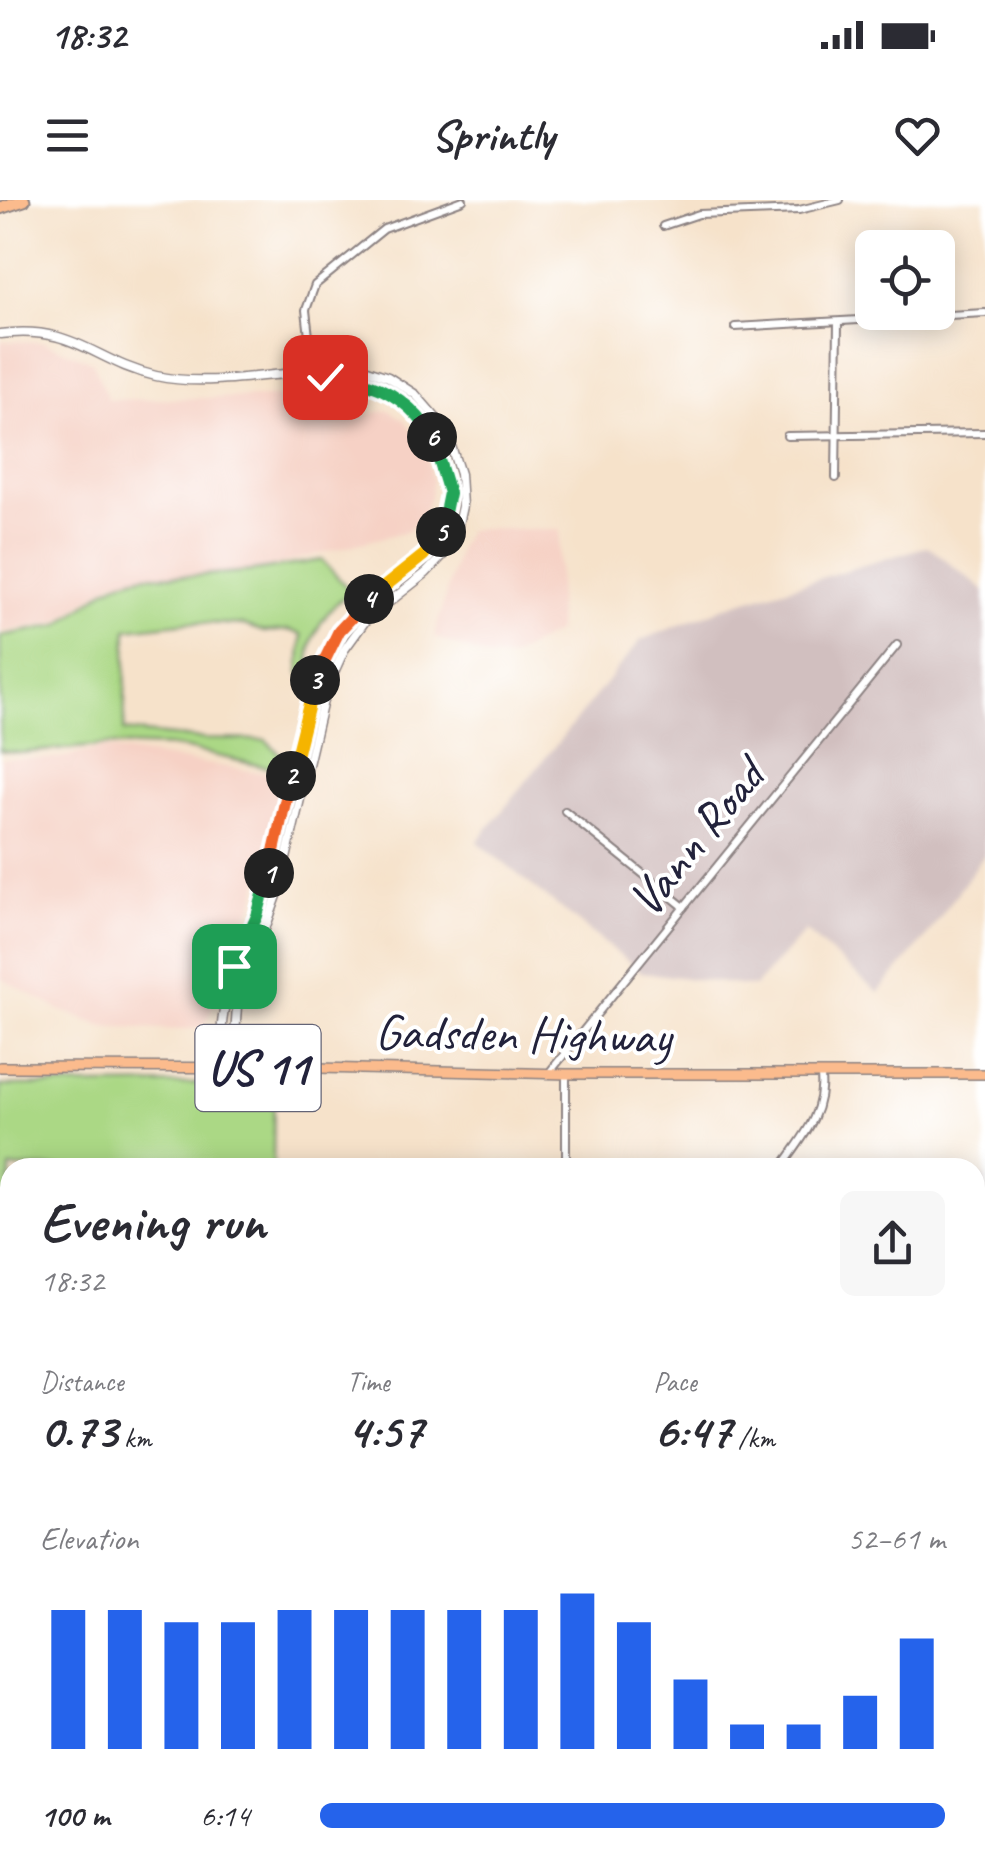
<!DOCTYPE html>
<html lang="en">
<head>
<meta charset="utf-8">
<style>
	:root { --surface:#fff; --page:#f7f7f7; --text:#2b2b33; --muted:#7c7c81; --accent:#2563eb }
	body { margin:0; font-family:Caveat,sans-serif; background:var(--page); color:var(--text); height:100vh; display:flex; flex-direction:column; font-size:38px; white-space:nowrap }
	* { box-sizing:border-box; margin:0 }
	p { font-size:32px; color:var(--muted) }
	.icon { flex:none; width:55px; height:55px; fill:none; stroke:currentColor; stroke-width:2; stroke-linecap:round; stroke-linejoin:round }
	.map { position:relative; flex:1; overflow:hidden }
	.panel { position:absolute; left:0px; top:958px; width:985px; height:718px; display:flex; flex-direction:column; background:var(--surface); border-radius:30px 30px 0 0; box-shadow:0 5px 25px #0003 }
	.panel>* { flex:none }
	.fabs { position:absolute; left:855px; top:30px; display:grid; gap:20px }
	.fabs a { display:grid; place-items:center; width:100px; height:100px; border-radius:15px; background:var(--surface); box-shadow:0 5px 25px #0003; font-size:50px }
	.pin { position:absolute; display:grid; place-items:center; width:85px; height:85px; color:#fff; margin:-42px; border-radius:20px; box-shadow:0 5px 15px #0006 }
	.km { position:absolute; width:50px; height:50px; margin:-25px; border-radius:50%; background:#222; color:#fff; font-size:28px; line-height:50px; text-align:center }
	.round { display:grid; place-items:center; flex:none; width:105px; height:105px; border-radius:15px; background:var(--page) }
	.summary { display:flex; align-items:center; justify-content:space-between; height:170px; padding:0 40px }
	h1 { font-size:55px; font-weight:600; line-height:75px }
	.figures { display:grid; grid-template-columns:repeat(3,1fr); gap:15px; height:170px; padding:10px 40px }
	.figures div { display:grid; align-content:center }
	.figures b { font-size:50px; font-weight:600 }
	.figures small { font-size:28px; font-weight:400 }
	.figures p { font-size:28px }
	.chart { height:280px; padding:20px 40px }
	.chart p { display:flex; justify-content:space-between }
	.chart svg { width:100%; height:180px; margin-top:10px; stroke:var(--accent); stroke-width:6 }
	ul { padding:0 40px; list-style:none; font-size:32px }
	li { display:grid; grid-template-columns:160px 120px 1fr; align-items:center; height:75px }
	li i { height:25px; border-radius:12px; background:var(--accent) }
	.status { display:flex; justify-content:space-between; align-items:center; height:70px; padding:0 50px; background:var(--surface); direction:ltr }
	.status svg { height:28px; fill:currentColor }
	header { display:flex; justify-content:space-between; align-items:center; height:130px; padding:0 40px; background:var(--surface); font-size:45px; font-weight:600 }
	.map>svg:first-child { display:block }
	.built { fill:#f6d1c5 }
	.industrial { fill:#d1bfbf }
	.green { fill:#abd885; stroke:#667d60; stroke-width:2.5 }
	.water { fill:#51bccd; stroke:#3a6f84; stroke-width:2.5 }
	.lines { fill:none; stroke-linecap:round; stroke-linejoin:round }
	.stream { stroke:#51bccd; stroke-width:2.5 }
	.minor-casing { stroke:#8c8282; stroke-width:10 }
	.tertiary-casing { stroke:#8c8282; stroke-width:11 }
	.primary-casing { stroke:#8c8282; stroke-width:12 }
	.motorway-casing { stroke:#8c8282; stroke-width:15 }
	.minor { stroke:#fff; stroke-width:6 }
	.tertiary { stroke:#fff; stroke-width:8 }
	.primary { stroke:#fbbb8d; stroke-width:9 }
	.motorway { stroke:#fbbb8d; stroke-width:11 }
	.rail { stroke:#22223b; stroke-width:2.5; stroke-dasharray:15 8; stroke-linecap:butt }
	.split-1-casing { stroke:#fff; stroke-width:20 }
	.split-2-casing { stroke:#fff; stroke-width:20 }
	.split-3-casing { stroke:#fff; stroke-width:20 }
	.split-4-casing { stroke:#fff; stroke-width:20 }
	.split-5-casing { stroke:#fff; stroke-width:20 }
	.split-6-casing { stroke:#fff; stroke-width:20 }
	.split-7-casing { stroke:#fff; stroke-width:20 }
	.split-8-casing { stroke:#fff; stroke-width:20 }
	.split-1 { stroke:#22a559; stroke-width:12 }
	.split-2 { stroke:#f0652b; stroke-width:12 }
	.split-3 { stroke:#f5b400; stroke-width:12 }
	.split-4 { stroke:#f0652b; stroke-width:12 }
	.split-5 { stroke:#f5b400; stroke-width:12 }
	.split-6 { stroke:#22a559; stroke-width:12 }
	.split-7 { stroke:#22a559; stroke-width:12 }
	.split-8 { stroke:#f5b400; stroke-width:12 }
	.labels { text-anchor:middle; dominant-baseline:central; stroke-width:8; stroke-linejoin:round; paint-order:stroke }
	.shield { fill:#fff; stroke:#646476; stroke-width:2.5 }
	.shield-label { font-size:48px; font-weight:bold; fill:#22223b }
	.street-label { font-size:50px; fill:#22223b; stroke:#fff }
</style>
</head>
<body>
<div class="status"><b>18:32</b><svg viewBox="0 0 49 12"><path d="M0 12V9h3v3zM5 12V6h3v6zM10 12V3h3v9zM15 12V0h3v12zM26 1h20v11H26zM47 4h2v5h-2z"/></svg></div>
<header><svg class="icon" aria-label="menu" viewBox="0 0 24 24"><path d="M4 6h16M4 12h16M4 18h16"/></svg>Sprintly<svg class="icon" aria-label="heart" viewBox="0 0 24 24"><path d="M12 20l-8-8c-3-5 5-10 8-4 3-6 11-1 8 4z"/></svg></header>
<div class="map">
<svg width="985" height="1674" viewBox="0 0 985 1674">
	<rect width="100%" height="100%" fill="#fff"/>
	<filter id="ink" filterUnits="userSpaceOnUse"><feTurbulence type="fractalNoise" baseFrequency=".01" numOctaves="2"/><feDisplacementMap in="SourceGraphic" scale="20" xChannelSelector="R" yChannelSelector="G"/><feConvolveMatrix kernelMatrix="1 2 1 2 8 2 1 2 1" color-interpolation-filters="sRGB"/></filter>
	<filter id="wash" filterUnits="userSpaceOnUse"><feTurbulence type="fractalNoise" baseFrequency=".0048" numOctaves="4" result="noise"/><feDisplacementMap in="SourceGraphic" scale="40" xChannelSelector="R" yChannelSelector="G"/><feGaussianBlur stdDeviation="2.25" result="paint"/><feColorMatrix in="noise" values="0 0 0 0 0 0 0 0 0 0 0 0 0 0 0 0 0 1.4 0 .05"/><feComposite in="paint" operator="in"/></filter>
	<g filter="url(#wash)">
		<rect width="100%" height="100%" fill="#f6e2ca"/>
		<g class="built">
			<path d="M0,141L43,142L93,162L108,200L311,196L339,219L389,210L405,220L418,240L428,260L432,281L430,297L422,316L408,331L240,374L114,380L57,422L0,432Z"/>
			<path d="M482,328L560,330L557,432L509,458L487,457L434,437L459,347L468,330Z"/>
			<path d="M103,548L284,576L254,704L226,754L209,817L203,827L180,830L102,826L60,810L0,778V559H58Z"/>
		</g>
		<g class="industrial">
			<path d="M928,346L985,391V654L924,740L878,793L805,731L754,787L641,772L477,642L641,440L733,404Z"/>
			<path d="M975,977H985V1203L975,1206Z"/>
			<path d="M976,1307H985V1674H801L789,1665H975Z"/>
		</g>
		<g class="green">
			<path d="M322,360L351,392C333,403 316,425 311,446C308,460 312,467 303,478L299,473L302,435L289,430L264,432L244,425L189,422L127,429L124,531L203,539L266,540L285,559L280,567H266L178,547L108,545L19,553L0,551V436L59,425L106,389L121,381L145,375L191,376L253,371Z"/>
			<path d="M274,883L273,967L10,968V1256L0,1255V886Z"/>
		</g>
		<path class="water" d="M10,1380V1487L0,1489V1383Z"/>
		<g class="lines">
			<g class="stream">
				<path d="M975,1213L985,1209"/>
				<path d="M0,1362L10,1358"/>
			</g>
		</g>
	</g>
	<g filter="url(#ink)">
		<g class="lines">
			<g class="minor-casing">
				<g id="minor">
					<path d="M663,26L699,14L799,10L840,0"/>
					<path d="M735,127L985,113"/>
					<path d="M313,172L306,110L315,85L384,29L463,0"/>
					<path d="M787,236L985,233"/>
					<path d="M836,278L838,122"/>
					<path d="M565,611L684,707"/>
					<path d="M549,873L897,445"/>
					<path d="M566,968V874"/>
					<path d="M781,968C803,937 825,913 821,874"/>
					<path d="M975,1296L985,1284"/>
					<path d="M975,1315H985"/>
					<path d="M687,1674L695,1665"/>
				</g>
			</g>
			<g class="tertiary-casing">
				<g id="tertiary">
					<path d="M0,134C74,124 94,162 156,176C201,186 252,176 297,173L313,172L325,163L353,165L388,177L416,195L436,218L451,246L460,274L462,306L457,329L443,355L426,373L365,421L344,450L325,492L278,693L237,806L234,851L228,868"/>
					<path d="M228,861C215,839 225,804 230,780C237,750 256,725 264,695C285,616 295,501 338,433C360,398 399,382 427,352C477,300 434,214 379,188C357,178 334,181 313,172"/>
				</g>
			</g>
			<g class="primary-casing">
				<path id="primary" d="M0,867L319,868L566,874H985"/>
			</g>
			<g class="motorway-casing">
				<path id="motorway" d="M0,8L24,0"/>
			</g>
			<use href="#minor" class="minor"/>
			<use href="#tertiary" class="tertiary"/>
			<use href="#primary" class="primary"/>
			<use href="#motorway" class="motorway"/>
			<g class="rail">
				<path d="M0,1262L10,1263"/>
				<path d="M975,1294H985"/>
			</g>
		</g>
	</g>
	<g class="lines" filter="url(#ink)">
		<g class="split-1-casing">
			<path id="split-1" d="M234,766L257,716L269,673"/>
		</g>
		<g class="split-2-casing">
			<path id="split-2" d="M269,673L291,576"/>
		</g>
		<g class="split-3-casing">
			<path id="split-3" d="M291,576L315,480"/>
		</g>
		<g class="split-4-casing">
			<path id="split-4" d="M315,480L339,431L369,399"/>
		</g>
		<g class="split-5-casing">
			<path id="split-5" d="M369,399L424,355L441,332"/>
		</g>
		<g class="split-6-casing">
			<path id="split-6" d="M432,237L449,293L441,332"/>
		</g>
		<g class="split-7-casing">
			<path id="split-7" d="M355,180C388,188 416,207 432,237"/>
		</g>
		<g class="split-8-casing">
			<path id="split-8" d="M325,177L355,180"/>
		</g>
		<use href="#split-1" class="split-1"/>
		<use href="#split-2" class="split-2"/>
		<use href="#split-3" class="split-3"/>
		<use href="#split-4" class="split-4"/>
		<use href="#split-5" class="split-5"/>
		<use href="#split-6" class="split-6"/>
		<use href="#split-7" class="split-7"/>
		<use href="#split-8" class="split-8"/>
	</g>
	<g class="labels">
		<rect class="shield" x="195.5" y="825" width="125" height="86" rx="8"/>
		<g class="shield-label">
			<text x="258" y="868">US 11</text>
		</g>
		<g class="street-label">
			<text transform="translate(696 638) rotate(-51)">Vann Road</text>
			<text transform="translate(523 834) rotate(1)">Gadsden Highway</text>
		</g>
	</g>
</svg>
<div class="fabs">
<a><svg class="icon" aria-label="locate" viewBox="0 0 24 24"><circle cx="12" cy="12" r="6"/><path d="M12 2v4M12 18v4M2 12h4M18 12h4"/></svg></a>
</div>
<div class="pin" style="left:234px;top:766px;background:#1e9e55"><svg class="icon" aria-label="arrive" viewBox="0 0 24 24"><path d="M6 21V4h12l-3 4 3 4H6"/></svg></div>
<div class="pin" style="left:325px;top:177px;background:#d93025"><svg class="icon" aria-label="check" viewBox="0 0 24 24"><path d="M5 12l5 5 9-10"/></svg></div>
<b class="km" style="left:269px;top:673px">1</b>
<b class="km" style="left:291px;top:576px">2</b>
<b class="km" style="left:315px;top:480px">3</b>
<b class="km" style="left:369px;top:399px">4</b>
<b class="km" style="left:441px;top:332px">5</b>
<b class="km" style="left:432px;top:237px">6</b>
<section class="panel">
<div class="summary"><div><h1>Evening run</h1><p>18:32</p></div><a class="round"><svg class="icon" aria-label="share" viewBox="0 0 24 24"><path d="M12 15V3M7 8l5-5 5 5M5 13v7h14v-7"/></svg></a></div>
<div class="figures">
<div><p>Distance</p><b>0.73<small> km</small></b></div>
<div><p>Time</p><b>4:57</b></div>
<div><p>Pace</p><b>6:47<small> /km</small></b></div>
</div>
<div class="chart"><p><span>Elevation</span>52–61 m</p>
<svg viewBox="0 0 160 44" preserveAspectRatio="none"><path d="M5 44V10M15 44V10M25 44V13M35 44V13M45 44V10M55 44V10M65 44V10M75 44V10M85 44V10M95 44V6M105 44V13M115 44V27M125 44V38M135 44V38M145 44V31M155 44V17"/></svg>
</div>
<ul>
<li><b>100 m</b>6:14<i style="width:100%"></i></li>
</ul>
</section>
</div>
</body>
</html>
